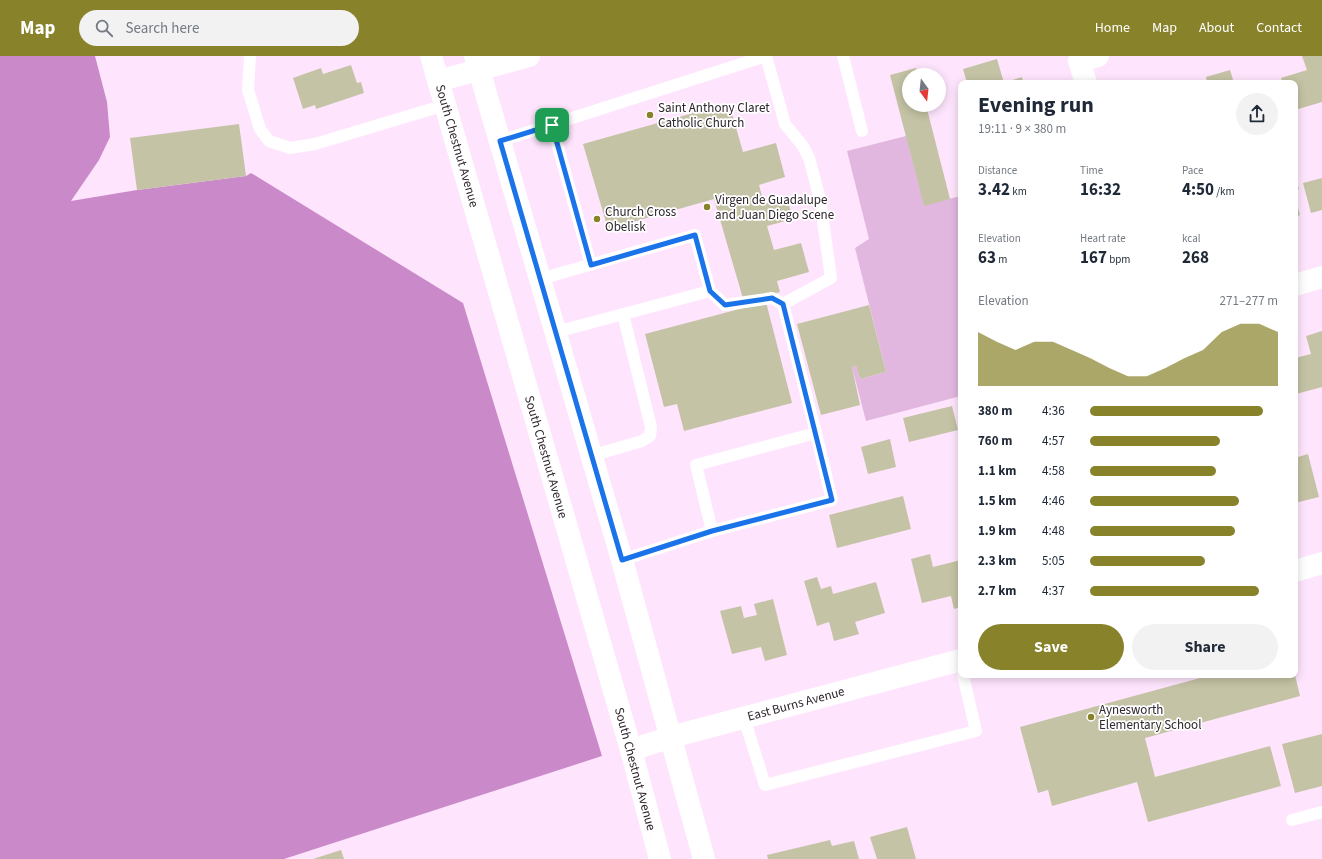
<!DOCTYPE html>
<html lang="en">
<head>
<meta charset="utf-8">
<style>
	:root { --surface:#fff; --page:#f2f2f3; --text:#1f2937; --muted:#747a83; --accent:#88822a }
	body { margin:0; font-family:"Source Sans 3",sans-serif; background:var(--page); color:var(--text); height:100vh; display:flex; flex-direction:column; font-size:15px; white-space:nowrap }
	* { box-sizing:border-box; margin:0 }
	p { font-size:13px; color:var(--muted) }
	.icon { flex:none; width:22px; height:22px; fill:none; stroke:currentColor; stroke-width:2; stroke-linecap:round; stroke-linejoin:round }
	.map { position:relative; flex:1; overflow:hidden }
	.side { position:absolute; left:958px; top:24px; width:340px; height:598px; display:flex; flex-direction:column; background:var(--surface); border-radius:8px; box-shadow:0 2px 10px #0003 }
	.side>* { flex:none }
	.needle { width:26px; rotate:165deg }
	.fabs { position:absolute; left:902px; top:12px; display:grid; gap:8px }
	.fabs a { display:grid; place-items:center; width:44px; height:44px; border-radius:50%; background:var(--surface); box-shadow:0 2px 10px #0003; font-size:20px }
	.pin { position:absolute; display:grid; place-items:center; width:34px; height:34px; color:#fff; margin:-17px; border-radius:8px; box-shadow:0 2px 6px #0006 }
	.round { display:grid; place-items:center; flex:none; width:42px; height:42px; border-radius:21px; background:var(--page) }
	.overview { display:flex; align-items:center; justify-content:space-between; height:68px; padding:0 20px }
	h1 { font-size:22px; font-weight:700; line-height:30px }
	.figures { display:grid; grid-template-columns:repeat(3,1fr); gap:6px; height:68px; padding:4px 20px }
	.figures div { display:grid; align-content:center }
	.figures b { font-size:17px; font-weight:700 }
	.figures small { font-size:11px; font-weight:400 }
	.figures p { font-size:11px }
	.chart { height:112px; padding:8px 20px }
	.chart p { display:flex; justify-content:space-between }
	.chart svg { width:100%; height:72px; margin-top:4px; fill:var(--accent); opacity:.7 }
	.button { display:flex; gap:8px; margin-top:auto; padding:8px 20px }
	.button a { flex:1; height:46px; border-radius:24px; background:var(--accent); color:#fff; font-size:16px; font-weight:700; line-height:46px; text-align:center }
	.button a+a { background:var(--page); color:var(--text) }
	ul { padding:0 20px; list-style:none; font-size:13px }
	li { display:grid; grid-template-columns:64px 48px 1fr; align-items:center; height:30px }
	li i { height:10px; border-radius:5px; background:var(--accent) }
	header { display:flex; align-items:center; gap:24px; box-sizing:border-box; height:56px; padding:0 20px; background:var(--accent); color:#fff }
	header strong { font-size:19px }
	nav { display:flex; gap:22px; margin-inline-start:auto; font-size:14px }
	.search { width:280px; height:36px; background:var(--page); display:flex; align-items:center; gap:10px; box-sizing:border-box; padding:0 14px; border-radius:22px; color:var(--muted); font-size:15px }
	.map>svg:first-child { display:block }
	.green { fill:#e1b7df }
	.water { fill:#ca89c9 }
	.building { fill:#c4c3a5 }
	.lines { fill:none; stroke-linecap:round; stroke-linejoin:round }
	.service { stroke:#fff; stroke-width:12 }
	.minor { stroke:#fff; stroke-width:22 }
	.secondary { stroke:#fff; stroke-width:22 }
	.route-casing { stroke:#fff; stroke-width:8 }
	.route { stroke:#1a73e8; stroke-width:5 }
	.poi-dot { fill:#88822a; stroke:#fff; stroke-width:1.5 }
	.labels { text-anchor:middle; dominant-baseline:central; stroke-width:3.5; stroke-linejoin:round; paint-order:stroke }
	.poi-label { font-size:13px; fill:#2e252d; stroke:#fff; text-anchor:start }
	.street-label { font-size:13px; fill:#2e252d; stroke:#fff }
</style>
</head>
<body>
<header>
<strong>Map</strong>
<div class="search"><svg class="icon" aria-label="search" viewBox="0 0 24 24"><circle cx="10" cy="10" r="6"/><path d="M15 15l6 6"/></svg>Search here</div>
<nav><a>Home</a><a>Map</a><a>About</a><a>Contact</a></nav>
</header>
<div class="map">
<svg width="1322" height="803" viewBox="0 0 1322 803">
	<rect width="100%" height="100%" fill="#fee5fd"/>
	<path class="green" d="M906,80L924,149L961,140V340L866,365L852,311L856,310L860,323L886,316L855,192L869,183L847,95Z"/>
	<path class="water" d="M0,0H95L107,46L110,81L99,104L71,145L137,134L246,120L251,117L463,247L602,700L284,803H0Z"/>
	<g class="building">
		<path d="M1302,0H1322V46L1295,54V27H1283L1281,22L1307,14Z"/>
		<path d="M997,3L1004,27L1022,21L1023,27H967L963,13Z"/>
		<path d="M351,9L357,27L361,26L364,37L316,53L315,49L303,53L293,22L321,12L323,18Z"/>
		<path d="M916,12L918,19H909V49H926L950,143L924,150L890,19Z"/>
		<path d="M1230,14L1234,27H1207L1206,21Z"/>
		<path d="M729,47L743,96L776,87L785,121L759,129L764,148L787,142L793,163L767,170L774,194L801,187L809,216L777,225L780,236L744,246L714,143L608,173L583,88Z"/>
		<path d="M239,68L246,120L137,134L130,82Z"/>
		<path d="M1295,120L1299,133L1295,134Z"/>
		<path d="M1322,122V154L1311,157L1303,127Z"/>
		<path d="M1295,142L1300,159L1295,161Z"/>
		<path d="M766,246L792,347L684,375L677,348L664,351L645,278Z"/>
		<path d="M869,249L886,316L860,323L856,310L852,311L860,349L821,359L797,268Z"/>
		<path d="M1322,275V331L1296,338L1295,334V302L1311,298L1306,280Z"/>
		<path d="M952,350L958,374L909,386L903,362Z"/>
		<path d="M890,383L896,411L868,418L861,391Z"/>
		<path d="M1308,398L1319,441L1295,447V402Z"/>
		<path d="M903,440L911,473L837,492L829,459Z"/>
		<path d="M930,498L933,511L961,504V551L954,553L951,540L922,547L911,503Z"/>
		<path d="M817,521L821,533L831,530L833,538L876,526L885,557L855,566L859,578L834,585L829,566L817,570L804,525Z"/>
		<path d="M773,543L787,599L765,605L761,591L732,598L720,555L741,550L744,562L757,559L754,548Z"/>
		<path d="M1211,619H1295L1300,640L1145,682L1155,721L1270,690L1281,730L1148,766L1137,726L1052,750L1048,734L1038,737L1020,671Z"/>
		<path d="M1322,678V730L1295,737L1282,688Z"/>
		<path d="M907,771L916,803H877L870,781Z"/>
		<path d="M830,784L832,790L854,785L859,803H768L767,799Z"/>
		<path d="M341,794L344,803H313Z"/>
	</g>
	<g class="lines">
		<g class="service">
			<path d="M250,0L248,34L260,73L269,85L290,92L315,88L445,49"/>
			<path d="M843,0L862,75"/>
			<path d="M552,69L591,209"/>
			<path d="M500,85L766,0"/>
			<path d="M540,223L695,179L710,235L556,276"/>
			<path d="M710,235L725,249L772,242L783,248"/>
			<path d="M591,400L642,385L650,380L651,371L623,258"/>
			<path d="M712,475L696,409L816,377L783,248L831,222L820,143L809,102L803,90L785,68L766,0"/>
			<path d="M622,504L712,475L832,444L816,377"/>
			<path d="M744,662L765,729L976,675L963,619"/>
			<path d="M1292,764L1322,756"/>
		</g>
		<g class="minor">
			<path d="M438,25L529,0"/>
			<path d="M1086,27L1079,5L1098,0"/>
			<path d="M1295,229L1322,221"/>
			<path d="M1295,515L1322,507"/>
			<path d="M631,694L671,681L961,604"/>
		</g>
		<g class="secondary">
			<path d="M431,0L631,694L660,803"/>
			<path d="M475,0L622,504L704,803"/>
		</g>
	</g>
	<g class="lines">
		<g class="route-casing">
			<path id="route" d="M552,69L591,209L695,179L710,235L725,249L772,242L783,248L832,444L712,475L622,504L500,85Z"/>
		</g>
		<use href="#route" class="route"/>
	</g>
	<g class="poi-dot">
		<circle cx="650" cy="59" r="4"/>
		<circle cx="707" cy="151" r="4"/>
		<circle cx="597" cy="163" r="4"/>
		<circle cx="1091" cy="661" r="4"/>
	</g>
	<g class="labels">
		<g class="poi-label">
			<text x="658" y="52">Saint Anthony Claret<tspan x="658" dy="15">Catholic Church</tspan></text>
			<text x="715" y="144">Virgen de Guadalupe<tspan x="715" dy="15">and Juan Diego Scene</tspan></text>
			<text x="605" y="156">Church Cross<tspan x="605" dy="15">Obelisk</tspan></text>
			<text x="1099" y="654">Aynesworth<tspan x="1099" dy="15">Elementary School</tspan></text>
		</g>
		<g class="street-label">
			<text transform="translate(457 90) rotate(74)">South Chestnut Avenue</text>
			<text transform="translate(546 401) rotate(74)">South Chestnut Avenue</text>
			<text transform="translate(796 648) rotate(-15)">East Burns Avenue</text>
			<text transform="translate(635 713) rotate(75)">South Chestnut Avenue</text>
		</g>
	</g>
</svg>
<div class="fabs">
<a><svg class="needle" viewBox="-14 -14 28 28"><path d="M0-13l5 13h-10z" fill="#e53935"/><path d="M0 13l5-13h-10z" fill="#747a83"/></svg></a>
</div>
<div class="pin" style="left:552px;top:69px;background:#1e9e55"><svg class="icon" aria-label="arrive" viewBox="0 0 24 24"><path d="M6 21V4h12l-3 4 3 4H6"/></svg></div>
<section class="side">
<div class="overview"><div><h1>Evening run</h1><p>19:11 · 9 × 380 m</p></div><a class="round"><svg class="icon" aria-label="share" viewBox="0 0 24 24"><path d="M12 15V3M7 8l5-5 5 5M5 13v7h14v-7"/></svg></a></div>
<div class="figures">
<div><p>Distance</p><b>3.42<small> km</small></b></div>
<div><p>Time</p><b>16:32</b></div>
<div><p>Pace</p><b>4:50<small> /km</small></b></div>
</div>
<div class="figures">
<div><p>Elevation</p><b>63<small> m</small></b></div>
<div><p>Heart rate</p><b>167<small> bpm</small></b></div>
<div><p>kcal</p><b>268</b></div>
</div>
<div class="chart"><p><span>Elevation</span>271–277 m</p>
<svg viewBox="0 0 160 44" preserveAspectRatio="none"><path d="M0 44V11L10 17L20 22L30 17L40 17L50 22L60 27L70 33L80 38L90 38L100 33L110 27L120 22L130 11L140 6L150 6L160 11V44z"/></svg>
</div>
<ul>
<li><b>380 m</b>4:36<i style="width:92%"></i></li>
<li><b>760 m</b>4:57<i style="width:69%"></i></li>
<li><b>1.1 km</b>4:58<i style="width:67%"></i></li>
<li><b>1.5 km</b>4:46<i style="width:79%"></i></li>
<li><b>1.9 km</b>4:48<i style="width:77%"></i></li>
<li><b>2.3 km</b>5:05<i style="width:61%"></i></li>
<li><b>2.7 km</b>4:37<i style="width:90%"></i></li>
</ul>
<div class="button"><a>Save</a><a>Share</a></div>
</section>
</div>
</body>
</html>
